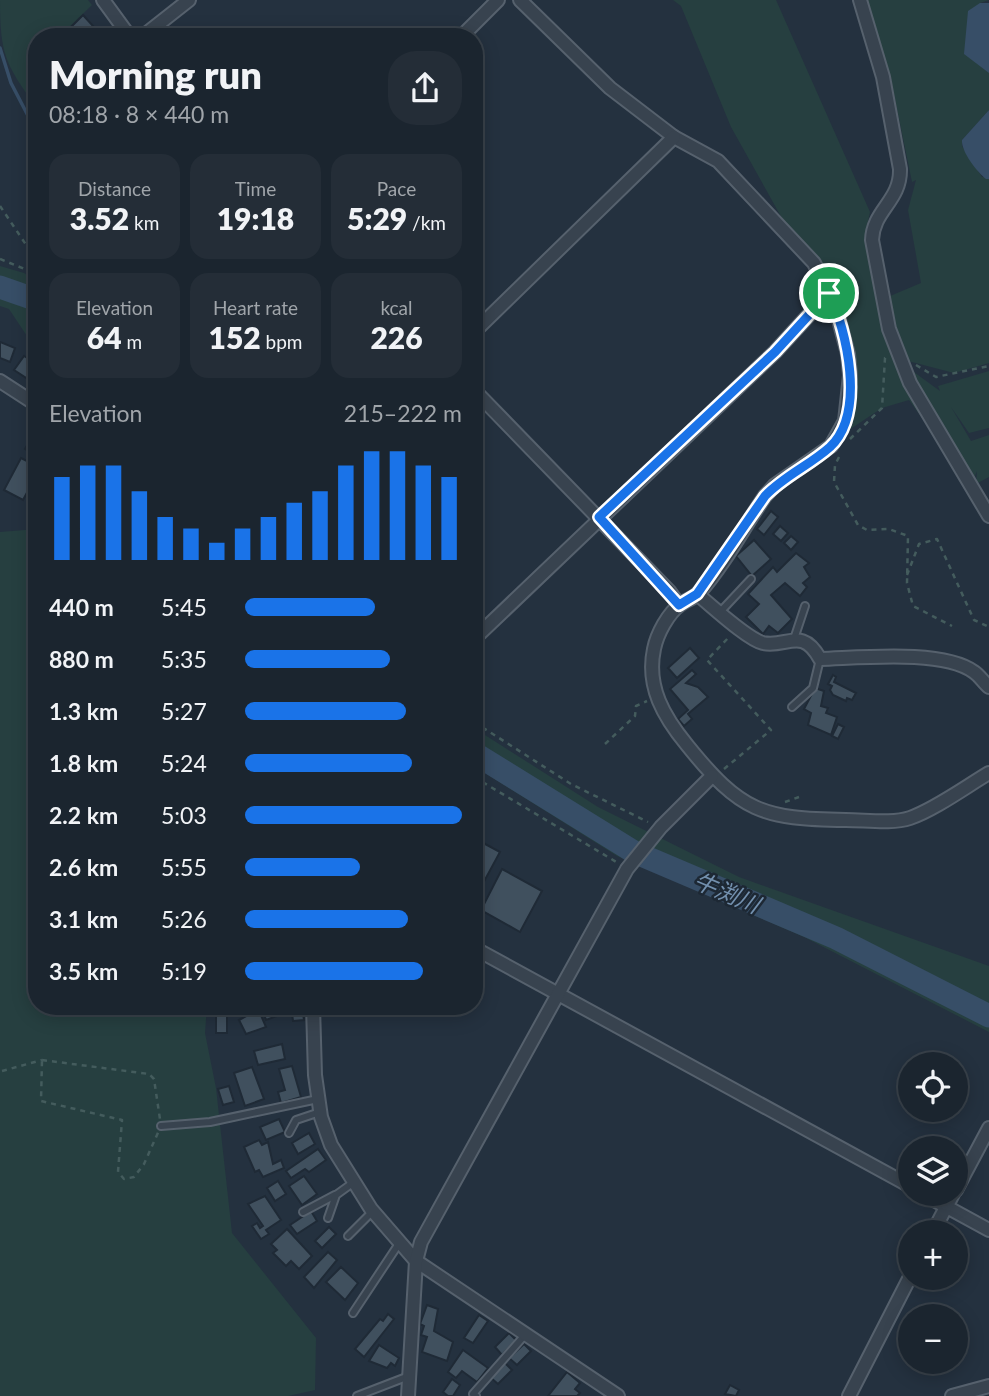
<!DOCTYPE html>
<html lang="en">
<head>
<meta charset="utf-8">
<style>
	:root { --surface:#1b252f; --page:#242d37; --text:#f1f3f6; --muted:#a0a5aa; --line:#39424b; --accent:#1a73e8 }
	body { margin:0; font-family:Lato,"Noto Sans JP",sans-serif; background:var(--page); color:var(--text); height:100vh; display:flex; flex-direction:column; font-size:26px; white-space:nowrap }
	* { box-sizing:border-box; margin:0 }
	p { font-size:23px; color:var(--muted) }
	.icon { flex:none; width:38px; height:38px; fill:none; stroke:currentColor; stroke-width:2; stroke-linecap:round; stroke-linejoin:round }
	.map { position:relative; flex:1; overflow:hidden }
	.sheet { position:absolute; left:28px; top:28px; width:455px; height:987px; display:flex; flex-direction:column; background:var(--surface); border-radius:28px; box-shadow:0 4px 18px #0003,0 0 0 2px var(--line) }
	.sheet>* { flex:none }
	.buttons { position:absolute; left:898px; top:1052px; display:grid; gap:14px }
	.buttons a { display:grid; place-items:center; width:70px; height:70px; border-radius:50%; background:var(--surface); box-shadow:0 4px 18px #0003,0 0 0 2px var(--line); font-size:35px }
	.pin { position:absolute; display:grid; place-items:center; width:60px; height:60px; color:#fff; margin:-30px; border:4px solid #fff; border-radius:50%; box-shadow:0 2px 7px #0007 }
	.round { display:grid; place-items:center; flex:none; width:74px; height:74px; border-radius:28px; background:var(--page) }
	.summary { display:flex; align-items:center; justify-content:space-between; height:119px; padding:0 21px }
	h1 { font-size:38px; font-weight:800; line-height:52px }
	.metrics { display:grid; grid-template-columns:repeat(3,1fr); gap:10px; height:119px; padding:7px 21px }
	.metrics div { display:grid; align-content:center; border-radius:18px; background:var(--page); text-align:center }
	.metrics b { font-size:30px; font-weight:800 }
	.metrics small { font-size:19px; font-weight:400 }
	.metrics p { font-size:19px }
	.chart { height:196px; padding:14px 21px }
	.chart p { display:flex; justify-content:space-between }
	.chart svg { width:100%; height:126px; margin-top:7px; stroke:var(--accent); stroke-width:6 }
	ul { padding:0 21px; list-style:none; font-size:23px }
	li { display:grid; grid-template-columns:112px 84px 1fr; align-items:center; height:52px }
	li i { height:18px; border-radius:9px; background:var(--accent) }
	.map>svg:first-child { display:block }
	.green { fill:#263f40 }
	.water { fill:#374e67 }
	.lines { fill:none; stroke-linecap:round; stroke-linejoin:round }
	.stream { stroke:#374e67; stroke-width:3.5 }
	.river { stroke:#374e67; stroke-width:23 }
	.building { fill:#40505e; stroke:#1f2a36; stroke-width:2 }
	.service-casing { stroke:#56616d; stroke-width:10 }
	.minor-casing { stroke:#56616d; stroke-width:16 }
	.path { stroke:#445c5d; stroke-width:2.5; stroke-dasharray:5 5; stroke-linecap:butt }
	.service { stroke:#38434f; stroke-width:6 }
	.minor { stroke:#38434f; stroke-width:12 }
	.route-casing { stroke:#fff; stroke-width:14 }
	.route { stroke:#1a73e8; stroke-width:9 }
	.labels { text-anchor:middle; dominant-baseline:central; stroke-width:5; stroke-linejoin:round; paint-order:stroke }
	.water-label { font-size:23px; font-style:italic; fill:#7390ae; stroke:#1d2834 }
</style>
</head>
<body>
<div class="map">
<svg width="989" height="1396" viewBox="0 0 989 1396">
	<rect width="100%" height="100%" fill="#24313f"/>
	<g class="green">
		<path d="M0,0H88L92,5L59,37H37V57L32,62L37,67V108C5,64 0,54 0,0Z"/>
		<path d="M673,0H776L870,212L865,235L890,339L907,367L940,391L938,386L989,371V428L969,433L951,407L971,441L989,435V477L976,484L977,471L971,486L909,400L882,408L849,430L841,324L731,127L681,6Z"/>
		<path d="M863,0H989L980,3L989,63V110L962,140V146L982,177H989V363L954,373L908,361L883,299L921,283L908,210L916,180L912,182L890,75Z"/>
		<path d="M0,266L24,273L37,281V351L9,309L0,306Z"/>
		<path d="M37,529V1006H207L205,1033L216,1088L232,1233L316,1338L315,1390L288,1396H0V532Z"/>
		<path d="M474,728L598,807L739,877L989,966V1032L804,937L617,856L474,766Z"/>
	</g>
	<g class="water">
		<path d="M980,3H989V73L964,54L968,11Z"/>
		<path d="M989,110V179H986C978,173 961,152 962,140Z"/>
	</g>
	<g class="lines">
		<path class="stream" d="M0,48L11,83L37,133"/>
		<g class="river">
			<path d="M0,287L37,300"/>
			<path d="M474,753L634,852L836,938L989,1016"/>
		</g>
	</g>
	<g class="building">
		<path d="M83,15L93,26L81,37L72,26Z"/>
		<path d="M0,342L15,348L10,362L0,358Z"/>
		<path d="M24,356L37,364V372L31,381L14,370Z"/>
		<path d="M30,440L37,443V456L25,449Z"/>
		<path d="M21,458L37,466V474L23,500L4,490Z"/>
		<path d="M771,511L778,517L764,535L757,529Z"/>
		<path d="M780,526L788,533L781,541L773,534Z"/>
		<path d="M791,536L798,542L791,550L784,543Z"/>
		<path d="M754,540L771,559L752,576L736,556Z"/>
		<path d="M796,553L809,563L804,567L810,577L803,583L807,587L800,596L785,583L771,595L792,619L778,633L769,626L763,634L746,617L759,604L748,594L773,567L777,572Z"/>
		<path d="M690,648L699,658L677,678L668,668Z"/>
		<path d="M692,670L696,674L686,683L698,687L708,697L688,714L692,719L684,726L678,719L688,710L670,689Z"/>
		<path d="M833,675L836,677L834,682L856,693L852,700L847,698L846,701L833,695L830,690L832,686L828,684Z"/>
		<path d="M815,688L824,691L821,706L828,708L826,713L837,717L831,735L808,725L811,713L804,709Z"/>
		<path d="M838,724L844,727L838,739L832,736Z"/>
		<path d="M474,838L500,852L474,900Z"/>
		<path d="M502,869L542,891L520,932L481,910Z"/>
		<path d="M250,1006H257L266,1027L246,1034L239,1020L250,1014Z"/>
		<path d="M261,1006H279L282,1014L266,1020Z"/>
		<path d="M291,1006H302L304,1020L293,1021Z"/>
		<rect x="216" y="1009" width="11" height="24"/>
		<path d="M282,1044L285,1059L258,1065L254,1051Z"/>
		<path d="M292,1066L301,1097L281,1103L278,1092L285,1090L279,1069Z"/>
		<path d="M252,1067L264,1099L245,1106L234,1073Z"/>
		<path d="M229,1086L234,1102L223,1105L218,1089Z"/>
		<path d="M279,1119L285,1132L266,1140L260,1127Z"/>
		<path d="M309,1133L315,1144L298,1154L292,1143Z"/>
		<path d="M259,1140L262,1145L268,1142L273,1164L281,1160L284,1168L263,1177L259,1170L255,1172L244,1147Z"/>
		<path d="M318,1149L326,1160L309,1172L305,1169L291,1178L286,1171Z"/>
		<path d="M304,1176L317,1194L302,1205L289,1186Z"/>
		<path d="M278,1181L286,1194L275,1201L267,1188Z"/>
		<path d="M265,1196L281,1220L266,1230L269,1234L261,1239L252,1226L257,1223L260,1228L263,1226L248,1204Z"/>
		<path d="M311,1211L317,1221L297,1234L290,1225Z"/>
		<path d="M329,1227L336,1234L322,1248L315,1241Z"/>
		<path d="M287,1229L312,1256L299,1269L291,1261L286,1266L273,1253L277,1250L271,1244Z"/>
		<path d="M328,1252L337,1260L314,1288L304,1277Z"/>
		<path d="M341,1267L358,1283L345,1300L326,1282Z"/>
		<path d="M427,1305L438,1309L434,1331L453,1342L447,1361L422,1352L427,1337L421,1335L424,1326L420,1324Z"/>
		<path d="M388,1314L394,1319L364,1357L355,1349L380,1319L383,1321Z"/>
		<path d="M479,1315L488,1321L473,1343L464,1338Z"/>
		<path d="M509,1333L516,1340L502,1355L495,1347Z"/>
		<path d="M524,1344L531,1351L517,1365L509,1358Z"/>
		<path d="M379,1345L399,1358L395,1366L391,1363L387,1368L369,1361Z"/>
		<path d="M463,1350L488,1368L477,1382L462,1371L456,1378L448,1372Z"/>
		<path d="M505,1363L512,1370L498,1384L490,1377Z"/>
		<path d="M567,1372L580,1383L575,1389L580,1393L577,1396H548Z"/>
		<path d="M452,1379L460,1385L453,1396H448L443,1392Z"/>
		<path d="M730,1385L739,1390L736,1396L725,1394Z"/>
	</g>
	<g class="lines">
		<g class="service-casing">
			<g id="service">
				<path d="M721,611L751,579"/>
				<path d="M794,639L805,606"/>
				<path d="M792,707L813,688L820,659"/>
				<path d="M161,1126L210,1122L318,1099"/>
				<path d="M289,1133L296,1120L320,1112"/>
				<path d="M303,1212L335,1195"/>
				<path d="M328,1218L336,1195L354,1182"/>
				<path d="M348,1236L373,1211"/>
				<path d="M353,1313L400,1242"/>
				<path d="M357,1396L409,1376"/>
				<path d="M476,1396L473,1394L525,1335"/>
			</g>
		</g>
		<g class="minor-casing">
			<g id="minor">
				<path d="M103,0L130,37"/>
				<path d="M520,0L610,88L674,137L718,161L814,263L836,309L848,354L850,375L845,421L831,446L775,485L765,496C744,527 724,565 699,593C694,598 686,600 681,604C668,613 657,634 654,649C646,687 664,717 687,745C741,812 762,819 846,820C866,820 892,824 910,818C934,810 967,786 989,773"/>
				<path d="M860,0L883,77L900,169C901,201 873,210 872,240L889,329L910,383L989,516"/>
				<path d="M142,37L189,0"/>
				<path d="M461,37L498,0"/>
				<path d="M474,332L674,137"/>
				<path d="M0,381L37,405"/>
				<path d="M474,390L669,591L679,605"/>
				<path d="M697,594C712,606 747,639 763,643C787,648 802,626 820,659C859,658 943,649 974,672C980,676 984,683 989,687"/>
				<path d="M474,639L775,352L829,293"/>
				<path d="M474,948L910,1186"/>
				<path d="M313,1006L315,1075L321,1117L331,1145L371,1209L416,1261L618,1396"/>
				<path d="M956,1190L989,1128"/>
				<path d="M923,1194L989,1230"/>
				<path d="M933,1232L953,1194"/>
				<path d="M408,1396L416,1261L421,1242L627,869L661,827L712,776"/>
				<path d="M849,1396L910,1277"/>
				<path d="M952,1396L989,1386"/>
			</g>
		</g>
		<g class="path">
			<path d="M0,206L37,261"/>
			<path d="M0,259L37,274"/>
			<path d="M916,365L936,377L989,366"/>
			<path d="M850,439L882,408L885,358L887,356"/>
			<path d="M839,457L835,465L834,482L858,525L867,530L889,529L908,536L907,583L913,606L952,626"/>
			<path d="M907,575L919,544L937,539L974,620L989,627"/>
			<path d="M474,722L571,784L648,822"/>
			<path d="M605,744L635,716L636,706L647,701"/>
			<path d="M724,769L771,730L707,660L730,636"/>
			<path d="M474,777L618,863"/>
			<path d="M785,802L799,797"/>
			<path d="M42,1060L149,1074L154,1079L161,1126L144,1164L134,1177L124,1179L118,1172L122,1120L41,1101Z"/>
			<path d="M2,1071L42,1060"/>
		</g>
		<use href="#service" class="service"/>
		<use href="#minor" class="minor"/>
	</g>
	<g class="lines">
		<g class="route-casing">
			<path id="route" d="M829,293C847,331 866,413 830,447C810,465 784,476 765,496L697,594L679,605L599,517L775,352Z"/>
		</g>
		<use href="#route" class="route"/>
	</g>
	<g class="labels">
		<g class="water-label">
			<text transform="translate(727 892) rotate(23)">牛渕川</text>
		</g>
	</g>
</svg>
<div class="buttons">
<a><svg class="icon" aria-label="locate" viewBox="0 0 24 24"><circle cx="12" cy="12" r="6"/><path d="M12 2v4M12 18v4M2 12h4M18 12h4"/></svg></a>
<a><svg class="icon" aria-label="layers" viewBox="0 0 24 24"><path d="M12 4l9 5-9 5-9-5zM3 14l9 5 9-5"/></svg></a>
<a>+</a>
<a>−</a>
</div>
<div class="pin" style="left:829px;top:293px;background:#1e9e55"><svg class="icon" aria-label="arrive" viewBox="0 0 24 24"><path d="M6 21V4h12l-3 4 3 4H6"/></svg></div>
<section class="sheet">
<div class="summary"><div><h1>Morning run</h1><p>08:18 · 8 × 440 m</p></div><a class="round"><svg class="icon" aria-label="share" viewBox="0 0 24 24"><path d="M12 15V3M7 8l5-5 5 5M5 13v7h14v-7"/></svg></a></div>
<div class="metrics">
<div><p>Distance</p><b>3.52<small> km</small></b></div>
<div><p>Time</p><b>19:18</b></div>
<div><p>Pace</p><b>5:29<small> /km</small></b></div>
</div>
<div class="metrics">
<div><p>Elevation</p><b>64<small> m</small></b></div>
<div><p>Heart rate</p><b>152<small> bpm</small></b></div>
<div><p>kcal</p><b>226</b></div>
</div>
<div class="chart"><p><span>Elevation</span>215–222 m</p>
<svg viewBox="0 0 160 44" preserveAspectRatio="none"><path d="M5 44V15M15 44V11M25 44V11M35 44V20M45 44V29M55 44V33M65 44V38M75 44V33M85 44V29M95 44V24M105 44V20M115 44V11M125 44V6M135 44V6M145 44V11M155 44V15"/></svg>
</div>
<ul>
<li><b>440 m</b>5:45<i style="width:60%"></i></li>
<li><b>880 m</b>5:35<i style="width:67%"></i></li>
<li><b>1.3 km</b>5:27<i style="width:74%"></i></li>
<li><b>1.8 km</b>5:24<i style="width:77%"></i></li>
<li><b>2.2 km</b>5:03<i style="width:100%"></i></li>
<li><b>2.6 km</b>5:55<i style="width:53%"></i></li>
<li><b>3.1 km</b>5:26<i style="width:75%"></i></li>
<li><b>3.5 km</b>5:19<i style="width:82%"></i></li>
</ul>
</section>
</div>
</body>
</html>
